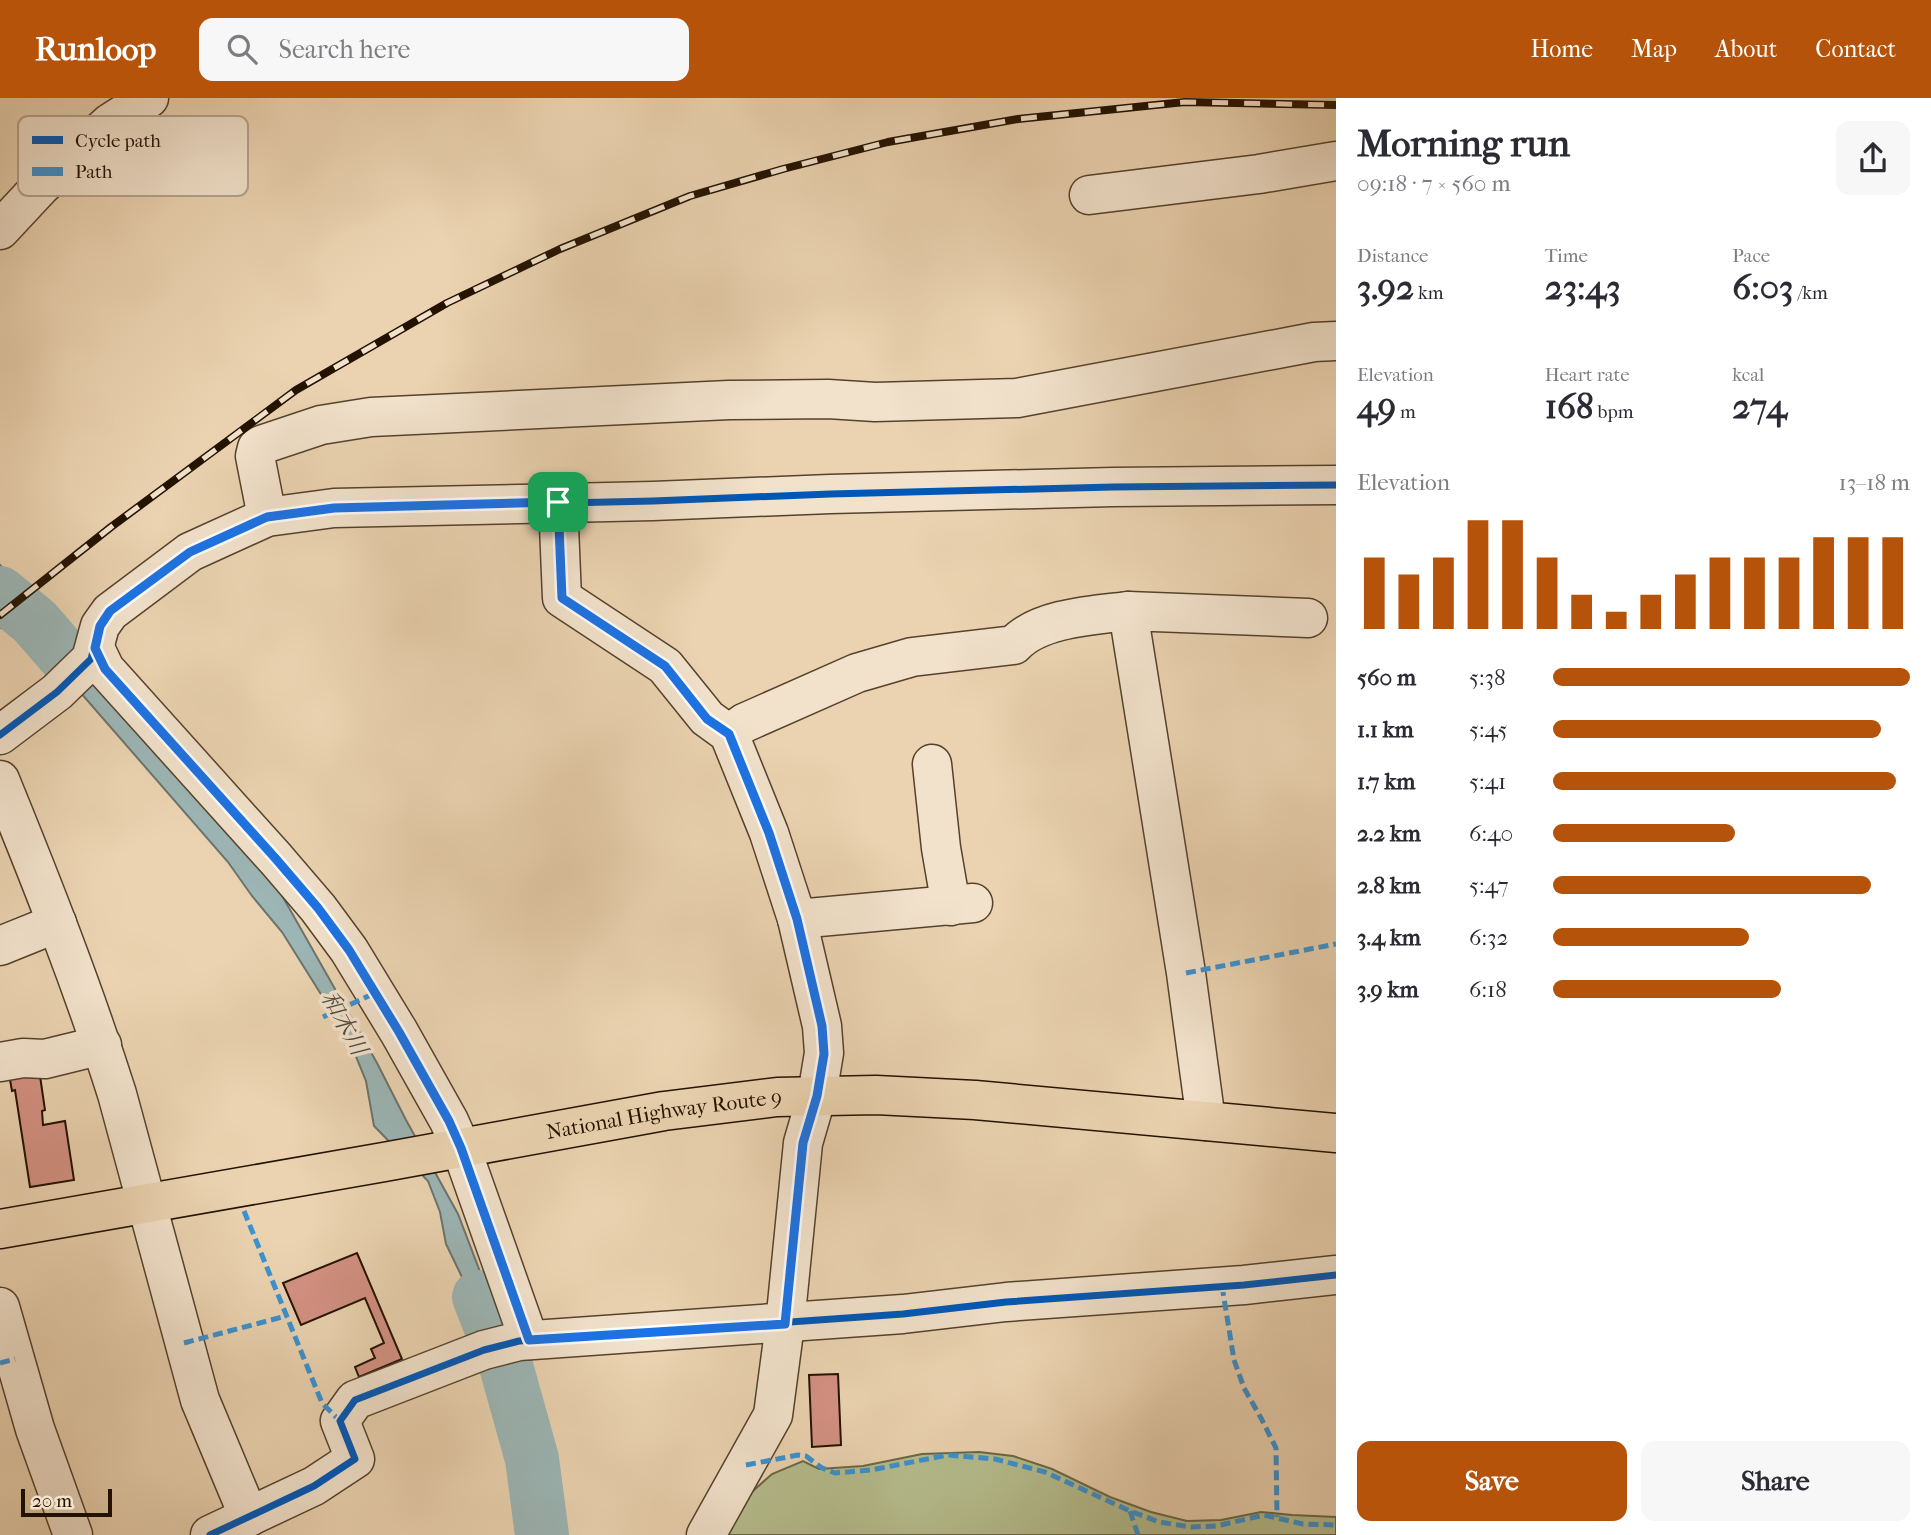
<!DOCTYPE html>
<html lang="en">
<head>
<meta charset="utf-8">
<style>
	:root { --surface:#fff; --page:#f7f7f7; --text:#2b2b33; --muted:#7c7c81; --accent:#b45309 }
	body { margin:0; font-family:"IM FELL French Canon","Noto Serif JP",serif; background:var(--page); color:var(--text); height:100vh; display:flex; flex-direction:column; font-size:26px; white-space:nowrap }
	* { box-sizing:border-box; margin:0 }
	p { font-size:23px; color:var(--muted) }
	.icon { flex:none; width:38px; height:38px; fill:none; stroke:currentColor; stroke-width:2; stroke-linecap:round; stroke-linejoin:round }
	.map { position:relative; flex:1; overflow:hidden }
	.drawer { display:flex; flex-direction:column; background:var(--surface); width:595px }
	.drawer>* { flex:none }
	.scale { position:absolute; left:21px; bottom:18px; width:91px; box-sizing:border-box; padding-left:7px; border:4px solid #231200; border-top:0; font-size:19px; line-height:24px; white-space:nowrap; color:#231200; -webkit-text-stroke:5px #f2e2cc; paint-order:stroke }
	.pin { position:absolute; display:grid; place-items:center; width:60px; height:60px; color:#fff; margin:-30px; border-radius:14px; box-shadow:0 4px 10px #0006 }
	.round { display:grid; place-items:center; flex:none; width:74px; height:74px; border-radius:14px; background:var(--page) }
	.headline { display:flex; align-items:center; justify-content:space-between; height:119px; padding:0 21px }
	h1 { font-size:38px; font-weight:700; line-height:52px }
	.metrics { display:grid; grid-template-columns:repeat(3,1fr); gap:10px; height:119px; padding:7px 21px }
	.metrics div { display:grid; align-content:center }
	.metrics b { font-size:35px; font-weight:700 }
	.metrics small { font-size:19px; font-weight:400 }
	.metrics p { font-size:19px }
	.chart { height:196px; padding:14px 21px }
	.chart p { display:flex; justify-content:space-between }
	.chart svg { width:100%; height:126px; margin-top:7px; stroke:var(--accent); stroke-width:6 }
	.primary-button { display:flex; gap:14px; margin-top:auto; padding:14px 21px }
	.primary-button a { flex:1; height:80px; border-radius:14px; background:var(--accent); color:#fff; font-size:28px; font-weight:700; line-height:80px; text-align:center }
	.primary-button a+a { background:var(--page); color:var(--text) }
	ul { padding:0 21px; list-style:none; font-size:23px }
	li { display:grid; grid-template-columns:112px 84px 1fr; align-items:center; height:52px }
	li i { height:18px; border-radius:9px; background:var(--accent) }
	header { display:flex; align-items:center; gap:42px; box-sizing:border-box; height:98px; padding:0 35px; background:var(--accent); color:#fff }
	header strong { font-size:33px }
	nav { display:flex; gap:38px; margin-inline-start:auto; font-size:24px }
	.search { width:490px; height:63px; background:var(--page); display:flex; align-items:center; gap:18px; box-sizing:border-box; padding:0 24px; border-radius:14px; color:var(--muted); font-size:26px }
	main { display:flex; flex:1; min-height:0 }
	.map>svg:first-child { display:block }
	.green { fill:#b5bd8e; stroke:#6c6847; stroke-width:2 }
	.water { fill:#9cb6b6; stroke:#6c746d; stroke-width:2 }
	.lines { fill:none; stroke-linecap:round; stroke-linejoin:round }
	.river { stroke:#9cb6b6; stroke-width:54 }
	.building { fill:#d49183; stroke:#231200; stroke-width:2 }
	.minor-casing { stroke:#55422c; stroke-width:41 }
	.highway-casing { stroke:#231200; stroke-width:41 }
	.minor { stroke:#f2e2cc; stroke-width:38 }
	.highway { stroke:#ebd3b1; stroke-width:38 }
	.rail-casing { stroke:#231200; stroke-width:8 }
	.rail { stroke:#f2e2cc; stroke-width:5; stroke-dasharray:16; stroke-linecap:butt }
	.quiet { stroke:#3b92d0; stroke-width:5; stroke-dasharray:10 5; stroke-linecap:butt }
	.cycleway-casing { stroke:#f2e2cc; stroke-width:11 }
	.cycleway { stroke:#0057b8; stroke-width:7 }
	.route-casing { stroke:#fff; stroke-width:14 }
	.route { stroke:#1a73e8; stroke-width:9 }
	.labels { text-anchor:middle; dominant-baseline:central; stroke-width:7; stroke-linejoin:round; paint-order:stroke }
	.street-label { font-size:21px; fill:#231200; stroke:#f2e2cc }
	.water-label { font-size:23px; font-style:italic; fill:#4d4b40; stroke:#f2e2cc }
	.key { fill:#f2e2cc; stroke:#b4a48f; stroke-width:2 }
	.key-label { font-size:19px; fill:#231200 }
</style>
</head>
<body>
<header>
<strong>Runloop</strong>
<div class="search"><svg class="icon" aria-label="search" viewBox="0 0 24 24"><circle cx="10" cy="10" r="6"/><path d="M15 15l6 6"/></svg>Search here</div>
<nav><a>Home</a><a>Map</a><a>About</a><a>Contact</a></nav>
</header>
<main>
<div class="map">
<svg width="1336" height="1437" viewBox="0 0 1336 1437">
	<rect width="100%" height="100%" fill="#ebd3b1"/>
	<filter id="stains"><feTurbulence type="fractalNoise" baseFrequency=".00286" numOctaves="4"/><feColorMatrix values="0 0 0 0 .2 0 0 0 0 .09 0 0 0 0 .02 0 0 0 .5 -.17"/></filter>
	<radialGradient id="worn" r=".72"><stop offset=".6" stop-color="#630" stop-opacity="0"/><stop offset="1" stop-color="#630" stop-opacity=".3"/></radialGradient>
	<path class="green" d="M979,1354L1013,1358L1052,1371L1110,1399L1151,1414L1187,1423L1221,1422L1261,1414L1292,1417L1336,1419V1437H720L744,1401L772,1376L803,1363L819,1371L863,1368L922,1356Z"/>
	<g class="water">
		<path d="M0,467L23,492L0,509Z"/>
		<path d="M29,497L78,551L280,794L377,965L406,1022L458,1116L487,1192L506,1228L485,1236L475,1206L446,1146L440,1114L428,1083L374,1028L366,983L351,946L329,909L282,834L252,798L228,764L26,532L0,530V519Z"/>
	</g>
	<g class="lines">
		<g class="river">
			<path d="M0,495L35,524L67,561"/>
			<path d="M479,1199L506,1268L532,1361L542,1437"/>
		</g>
	</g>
	<g class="building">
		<path d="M39,971L45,1012L42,1013L43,1027L65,1023L74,1082L30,1089L15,992L12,993L9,976Z"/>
		<path d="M357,1155L402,1261L359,1279L355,1269L375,1260L371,1251L384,1245L365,1200L301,1227L283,1185Z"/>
		<path d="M838,1276L841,1347L812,1349L809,1277Z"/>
	</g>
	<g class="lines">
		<g class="minor-casing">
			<g id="minor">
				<path d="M1089,97L1259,76L1336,63"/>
				<path d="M0,132L41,88L110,25L149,0"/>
				<path d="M558,404L562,500L665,568L707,620L729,636L769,735L797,821L822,928L824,955L817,997L803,1045L785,1226L773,1317L706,1437"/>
				<path d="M267,419L255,358L257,350L261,347L321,327L371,319L729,302L828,301L875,304L1017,300L1314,244L1336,243"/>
				<path d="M95,550L105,571L276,761L318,810L349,852L399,934L449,1023L461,1050L529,1242"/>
				<path d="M729,636L744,625L857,575L912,559L1014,547C1038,520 1094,517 1128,513"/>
				<path d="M0,637L57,594L91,561L100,528L110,514L190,454L267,419L334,410L653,403L830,396L1113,389L1336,387"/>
				<path d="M932,666L941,750L951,808"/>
				<path d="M0,682C42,785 83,889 117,996L200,1302L249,1419"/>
				<path d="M797,821L973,805"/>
				<path d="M0,848L57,825"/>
				<path d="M0,964L23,960L45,961L102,947"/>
				<path d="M1206,1023L1186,875L1128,513L1308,520"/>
				<path d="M0,1209L35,1331L73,1437"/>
				<path d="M210,1437L314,1388L355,1361L340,1323L355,1302L484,1252L519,1243L903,1216L1006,1204L1244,1187L1336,1177"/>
			</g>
		</g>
		<g class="highway-casing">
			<g id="highway">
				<path id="s1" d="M0,1131L384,1064L664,1013L777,999L876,997L975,1002L1336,1035"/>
			</g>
		</g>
		<use href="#minor" class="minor"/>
		<use href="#highway" class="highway"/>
		<g class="rail-casing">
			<path id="rail" d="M0,517L111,429L296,292L447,205L560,151L690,98L783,71L888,44L1018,21L1185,4L1336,7"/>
		</g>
		<use href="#rail" class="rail"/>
		<g class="quiet">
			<path d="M1186,875L1336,846"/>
			<path d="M323,919L375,895"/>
			<path d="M244,1113L322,1305L340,1323"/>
			<path d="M1222,1188L1234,1262L1244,1290L1261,1320L1276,1350L1277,1419"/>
			<path d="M184,1245L286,1218"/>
			<path d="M0,1265L15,1261"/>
			<path d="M746,1367L798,1357L806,1358L822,1370L835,1375L871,1372L948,1357L995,1361L1045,1374L1130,1413L1159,1424L1191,1429L1216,1428L1264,1417L1303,1426L1336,1427"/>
			<path d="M1130,1413L1138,1437"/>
		</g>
		<g class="cycleway-casing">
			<g id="cycleway">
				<path d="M0,637L57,594L91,561L100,528L110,514L190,454L267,419L334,410L653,403L830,396L1113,389L1336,387"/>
				<path d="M210,1437L314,1388L355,1361L340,1323L355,1302L484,1252L519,1243L903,1216L1006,1204L1244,1187L1336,1177"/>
			</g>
		</g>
		<use href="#cycleway" class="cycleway"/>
	</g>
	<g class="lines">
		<g class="route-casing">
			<path id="route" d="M558,404L562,500L665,568L707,621L729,636L769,735L797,821L822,928L824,956L817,998L803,1045L785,1226L529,1242L461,1050L449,1023L399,934L349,852L318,810L276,761L105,571L95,550L100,528L110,513L190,454L267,419L334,410Z"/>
		</g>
		<use href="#route" class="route"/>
	</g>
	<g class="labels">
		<g class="street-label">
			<text stroke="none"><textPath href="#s1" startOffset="674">National Highway Route 9</textPath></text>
		</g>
		<g class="water-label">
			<text transform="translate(344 925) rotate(61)">和木川</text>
		</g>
	</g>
	<rect x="18" y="18" width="230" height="80" rx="10" class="key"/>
	<rect x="32" y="38" width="31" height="8" fill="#0057b8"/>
	<rect x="32" y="69" width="31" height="9" fill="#3b92d0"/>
	<g class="key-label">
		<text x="75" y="49">Cycle path</text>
		<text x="75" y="80">Path</text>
	</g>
	<rect width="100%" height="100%" filter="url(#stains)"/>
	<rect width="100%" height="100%" fill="url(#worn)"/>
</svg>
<div class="scale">20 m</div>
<div class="pin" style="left:558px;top:404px;background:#1e9e55"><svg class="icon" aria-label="arrive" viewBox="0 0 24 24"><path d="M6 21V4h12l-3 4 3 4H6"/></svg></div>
</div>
<section class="drawer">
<div class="headline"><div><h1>Morning run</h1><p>09:18 · 7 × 560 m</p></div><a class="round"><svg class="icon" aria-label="share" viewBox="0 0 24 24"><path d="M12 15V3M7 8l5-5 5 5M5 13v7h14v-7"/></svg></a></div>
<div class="metrics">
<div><p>Distance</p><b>3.92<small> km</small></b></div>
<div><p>Time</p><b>23:43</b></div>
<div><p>Pace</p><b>6:03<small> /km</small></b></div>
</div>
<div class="metrics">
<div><p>Elevation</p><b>49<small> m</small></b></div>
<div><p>Heart rate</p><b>168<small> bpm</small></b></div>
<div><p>kcal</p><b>274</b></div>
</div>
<div class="chart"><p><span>Elevation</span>13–18 m</p>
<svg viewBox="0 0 160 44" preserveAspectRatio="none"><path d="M5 44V19M15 44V25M25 44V19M35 44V6M45 44V6M55 44V19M65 44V32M75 44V38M85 44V32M95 44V25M105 44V19M115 44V19M125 44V19M135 44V12M145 44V12M155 44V12"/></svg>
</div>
<ul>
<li><b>560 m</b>5:38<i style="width:100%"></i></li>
<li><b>1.1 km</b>5:45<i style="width:92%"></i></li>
<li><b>1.7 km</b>5:41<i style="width:96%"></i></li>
<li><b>2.2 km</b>6:40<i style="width:51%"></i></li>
<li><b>2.8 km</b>5:47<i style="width:89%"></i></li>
<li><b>3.4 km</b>6:32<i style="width:55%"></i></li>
<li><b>3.9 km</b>6:18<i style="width:64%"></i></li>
</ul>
<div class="primary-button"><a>Save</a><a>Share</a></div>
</section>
</main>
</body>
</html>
